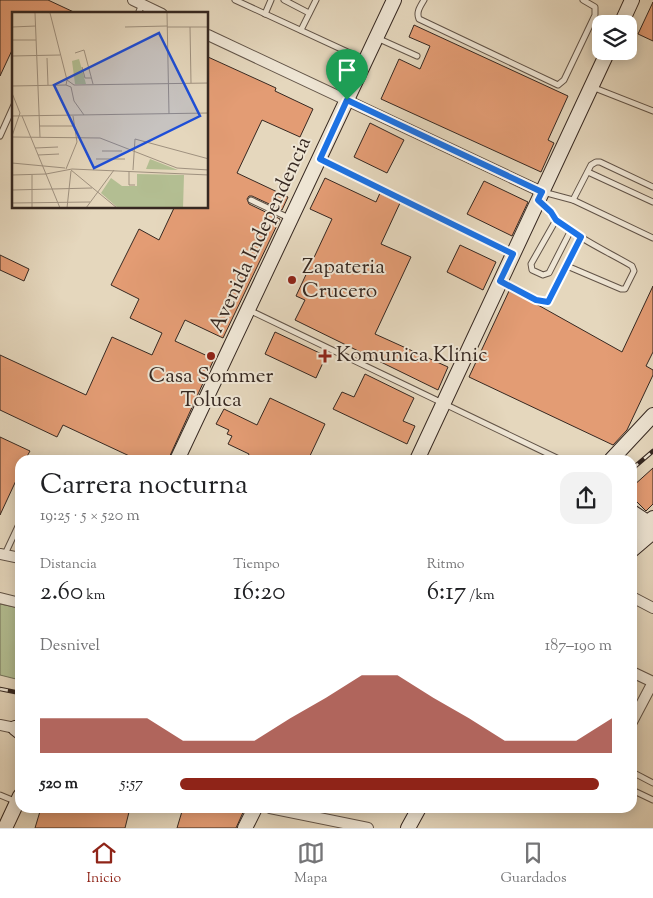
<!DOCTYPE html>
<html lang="es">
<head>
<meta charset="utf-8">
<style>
	:root { --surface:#fff; --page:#f2f2f2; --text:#202124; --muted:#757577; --line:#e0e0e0; --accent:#8f2418 }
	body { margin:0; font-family:"Sorts Mill Goudy",serif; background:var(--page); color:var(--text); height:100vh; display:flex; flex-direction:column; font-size:19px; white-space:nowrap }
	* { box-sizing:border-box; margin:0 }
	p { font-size:16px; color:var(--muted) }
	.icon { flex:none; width:28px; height:28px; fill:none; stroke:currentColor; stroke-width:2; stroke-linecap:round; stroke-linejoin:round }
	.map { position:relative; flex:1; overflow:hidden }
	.panel { position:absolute; left:15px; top:455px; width:622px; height:358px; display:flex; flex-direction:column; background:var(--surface); border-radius:15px; box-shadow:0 2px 12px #0003 }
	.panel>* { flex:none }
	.controls { position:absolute; left:592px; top:15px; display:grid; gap:10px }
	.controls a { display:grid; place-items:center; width:45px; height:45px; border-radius:10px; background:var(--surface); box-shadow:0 2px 12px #0003; font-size:25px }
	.pin { position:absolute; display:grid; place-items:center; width:42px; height:42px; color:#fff; margin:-51px -21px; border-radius:50% 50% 50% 0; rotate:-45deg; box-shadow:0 0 5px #0007 }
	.pin .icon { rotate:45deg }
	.round { display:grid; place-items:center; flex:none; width:52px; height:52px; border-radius:15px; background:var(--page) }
	.headline { display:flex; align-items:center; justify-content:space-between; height:85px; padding:0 25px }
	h1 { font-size:28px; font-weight:600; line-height:38px }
	.figures { display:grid; grid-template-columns:repeat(3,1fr); gap:8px; height:85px; padding:5px 25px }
	.figures div { display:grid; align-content:center }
	.figures b { font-size:25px; font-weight:600 }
	.figures small { font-size:14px; font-weight:400 }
	.figures p { font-size:14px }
	.chart { height:140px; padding:10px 25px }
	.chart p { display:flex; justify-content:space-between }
	.chart svg { width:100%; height:90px; margin-top:5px; fill:var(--accent); opacity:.7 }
	ul { padding:0 25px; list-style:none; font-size:16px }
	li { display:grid; grid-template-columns:80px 60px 1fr; align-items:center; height:38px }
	li i { height:12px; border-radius:6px; background:var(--accent) }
	.tabs { display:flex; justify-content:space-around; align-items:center; height:70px; border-top:1px solid var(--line); background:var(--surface); font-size:14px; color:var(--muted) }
	.tabs a { display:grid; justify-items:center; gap:2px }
	.tabs .active { color:var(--accent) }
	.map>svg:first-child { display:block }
	.green { fill:#b3be92; stroke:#74735a }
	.building { fill:#e39c74; stroke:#362821 }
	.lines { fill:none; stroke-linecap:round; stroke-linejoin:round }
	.lane-casing { stroke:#625448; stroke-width:7 }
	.street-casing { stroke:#625448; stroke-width:12 }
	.secondary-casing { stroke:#362821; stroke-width:16 }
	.lane { stroke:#eee5d4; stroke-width:5 }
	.street { stroke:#eee5d4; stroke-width:10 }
	.secondary { stroke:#eee5d4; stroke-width:14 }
	.rail-casing { stroke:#362821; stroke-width:4.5 }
	.rail { stroke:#eee5d4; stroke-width:2.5; stroke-dasharray:8; stroke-linecap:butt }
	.route-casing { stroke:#fff; stroke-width:10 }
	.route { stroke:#1a73e8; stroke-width:6 }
	.poi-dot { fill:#8f2418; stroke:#eee5d4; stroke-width:2 }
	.labels { text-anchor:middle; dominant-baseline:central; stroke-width:4; stroke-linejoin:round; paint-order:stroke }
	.street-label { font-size:21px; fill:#362821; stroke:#eee5d4 }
	.poi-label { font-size:21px; fill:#362821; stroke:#eee5d4; text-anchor:start }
	.inset-road { fill:none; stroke:#9f917f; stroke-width:1 }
	.view { fill:#1d4ed8; fill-opacity:0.15; stroke:#1d4ed8; stroke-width:2.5 }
	.inset-edge { fill:none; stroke:#362821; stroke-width:2.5 }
</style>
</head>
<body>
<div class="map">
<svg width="653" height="828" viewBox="0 0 653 828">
	<rect width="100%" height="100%" fill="#e5d7bd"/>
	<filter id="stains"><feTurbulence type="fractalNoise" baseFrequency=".004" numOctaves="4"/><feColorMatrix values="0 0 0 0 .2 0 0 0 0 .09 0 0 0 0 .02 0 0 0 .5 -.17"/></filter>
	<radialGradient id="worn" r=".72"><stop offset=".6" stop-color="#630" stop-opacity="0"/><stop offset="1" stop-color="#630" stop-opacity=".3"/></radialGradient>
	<path class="green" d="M0,604L20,608V680L0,675Z"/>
	<g class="building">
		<path d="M0,0H48L78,14H14V46L0,76Z"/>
		<path d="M653,2V41L638,34Z"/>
		<path d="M414,25L568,96L548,140L554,143L541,172L381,99L399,59L420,69L430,46L409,37Z"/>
		<path d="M208,57L276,88L275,91L313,109L300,137L262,120L237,173L288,197L282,210L252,196H249L247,199L249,204L280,219L223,338L185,320L175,341L214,359L168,460H138L63,425L57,437L0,410V355L86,395L112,337L152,355L162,333L130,318L139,299L111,285L139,229L159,240L174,208H208Z"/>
		<path d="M370,123L404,140L387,173L354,157Z"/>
		<path d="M325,178L376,202L380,193L400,203L381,244L411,257L375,334L448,367L438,390L295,320L305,300L296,296L332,219L310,209Z"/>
		<path d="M484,181L528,202L512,236L467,214Z"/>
		<path d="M460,245L496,262L483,290L447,272Z"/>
		<path d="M0,255L29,269L24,281L0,270Z"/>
		<path d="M653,286V352L646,366L653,370V375L627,430L613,445L469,377L509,291L538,305L622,352Z"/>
		<path d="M275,332L326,356L316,378L265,354Z"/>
		<path d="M365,374L414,398L403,421L415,426L407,444L333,409L342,392L354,397Z"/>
		<path d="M270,398L325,424L308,460H246L249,454L228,444L232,436L227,434L229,430L216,424L224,409L257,425Z"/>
		<path d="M0,437L30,451L25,460H20V472L0,515Z"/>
		<path d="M653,468V504L646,511L632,497V487Z"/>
		<path d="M41,808H130L125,828H35Z"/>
		<path d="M183,808H245L236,828H177Z"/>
	</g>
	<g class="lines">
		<g class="lane-casing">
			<g id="lane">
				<path d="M235,0L365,60"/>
				<path d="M284,0L309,13"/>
				<path d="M424,0C420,7 416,12 419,19L558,85L564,80L595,15V7L583,0"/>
				<path d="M138,14L142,4"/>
				<path d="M265,14L271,0"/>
				<path d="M301,30L316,0"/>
				<path d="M377,38L417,56"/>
				<path d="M592,87L653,111"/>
				<path d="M0,136L14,105"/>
				<path d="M320,159L512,253"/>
				<path d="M588,172L653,202"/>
				<path d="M543,192L573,200L653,238"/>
				<path d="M251,200L289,218"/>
				<path d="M573,200L591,165L596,162H600L653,187"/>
				<path d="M539,201C546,207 551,215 558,221C579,239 608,252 632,266L634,271L625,289H621L567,266L581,237"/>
				<path d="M556,220L531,264L532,270L543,275L549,273L571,230"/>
				<path d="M501,282L536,300L548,301L567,266"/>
				<path d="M249,310L561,460"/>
				<path d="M48,460L49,459"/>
				<path d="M5,554L20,522"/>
				<path d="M632,772L653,783"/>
				<path d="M632,790L653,800"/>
				<path d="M0,795L17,802"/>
			</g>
		</g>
		<g class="street-casing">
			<g id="street">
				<path d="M133,0L162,14"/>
				<path d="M208,35L542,192"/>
				<path d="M0,554L20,558"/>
				<path d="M632,597L653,608"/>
				<path d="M0,598L20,603"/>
				<path d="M632,672L653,682"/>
				<path d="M632,722L653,682"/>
				<path d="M0,725L15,728"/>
				<path d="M270,808L368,828"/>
			</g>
		</g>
		<g class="secondary-casing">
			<g id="secondary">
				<path d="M621,24L632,0"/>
				<path d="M177,460L394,0"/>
				<path d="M417,460L608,51"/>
				<path d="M611,460L653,415"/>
				<path d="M632,512L653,526"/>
				<path d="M632,536L653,518"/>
				<path d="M632,550L653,532"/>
				<path d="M15,728L20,732"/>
				<path d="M5,828L20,796"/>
				<path d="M245,828L255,808"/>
				<path d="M408,828L419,808"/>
			</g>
		</g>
		<use href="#lane" class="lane"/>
		<use href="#street" class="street"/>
		<use href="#secondary" class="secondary"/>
		<g class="rail-casing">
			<g id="rail">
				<path d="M632,469L653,451"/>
				<path d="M0,689L20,693"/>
			</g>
		</g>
		<use href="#rail" class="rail"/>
	</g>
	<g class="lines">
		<g class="route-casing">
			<path id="route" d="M347,100L542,192L538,200L551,212L556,220L581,237L548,302L536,300L500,281L513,254L320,159Z"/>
		</g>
		<use href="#route" class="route"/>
	</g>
	<g class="poi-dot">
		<circle cx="292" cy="280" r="5"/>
		<circle cx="211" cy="356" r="5"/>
		<path d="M322.5 348.5h5v5h5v5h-5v5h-5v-5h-5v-5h5z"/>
	</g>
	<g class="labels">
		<g class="street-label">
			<text transform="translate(261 235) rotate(-65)">Avenida Independencia</text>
		</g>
		<g class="poi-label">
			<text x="302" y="268">Zapateria<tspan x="302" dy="24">Crucero</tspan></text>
			<text x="336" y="356">Komunica Klinic</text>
			<text x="211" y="377" text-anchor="middle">Casa Sommer<tspan x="211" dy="24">Toluca</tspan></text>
		</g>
	</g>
	<g transform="translate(12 12)">
		<rect width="196" height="196" fill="#e5d7bd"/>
		<path d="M67,47L74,72H63L60,49ZM138,147L166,158L134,157ZM125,162L172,163L171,196H106L89,181L99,166L110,174H125Z" fill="#b3be92"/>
		<path class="inset-road" d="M23,1L28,125M38,1L55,68M155,1L157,102M0,15L24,14M113,15L155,14M155,15H197M178,15L179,71M0,28H24M63,41L72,38L81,72M0,44L48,43M35,46L36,73M70,55L73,66H79M54,73L59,75L62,89L72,103M0,74L54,73L55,68L62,73L197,71M0,81L8,101L0,124M0,104L197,101M10,104L48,196M27,114H63M0,125L88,126L165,156L197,158M23,136L46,135M90,139H110M26,143L47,142M84,147H113M0,151L53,156M54,157L65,130L61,104M59,158L105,196M121,158L123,127L197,147M117,159V173H123M0,163L34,162L60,157L197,163M20,163V196M0,178L80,176M0,191L78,190M55,196L59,159M74,196L102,158"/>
		<path class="view" d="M147,21L188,104L82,156L42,73Z"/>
		<rect width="196" height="196" class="inset-edge"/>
	</g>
	<rect width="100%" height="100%" filter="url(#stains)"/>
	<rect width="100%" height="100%" fill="url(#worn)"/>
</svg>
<div class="controls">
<a><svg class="icon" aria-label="layers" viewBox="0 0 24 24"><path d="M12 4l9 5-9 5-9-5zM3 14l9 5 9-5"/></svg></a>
</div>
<div class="pin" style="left:347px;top:100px;background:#1e9e55"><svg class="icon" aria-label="arrive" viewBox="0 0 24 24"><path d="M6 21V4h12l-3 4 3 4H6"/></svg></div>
<section class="panel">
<div class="headline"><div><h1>Carrera nocturna</h1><p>19:25 · 5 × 520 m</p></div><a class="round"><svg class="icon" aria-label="share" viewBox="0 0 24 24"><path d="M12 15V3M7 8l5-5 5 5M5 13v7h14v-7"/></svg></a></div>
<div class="figures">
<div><p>Distancia</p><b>2.60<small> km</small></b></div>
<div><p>Tiempo</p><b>16:20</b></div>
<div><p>Ritmo</p><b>6:17<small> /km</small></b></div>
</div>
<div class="chart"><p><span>Desnivel</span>187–190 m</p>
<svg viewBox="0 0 160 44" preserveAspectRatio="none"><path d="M0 44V27L10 27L20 27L30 27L40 38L50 38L60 38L70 27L80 17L90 6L100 6L110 17L120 27L130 38L140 38L150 38L160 27V44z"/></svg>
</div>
<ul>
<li><b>520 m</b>5:57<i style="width:97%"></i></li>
</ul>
</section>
</div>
<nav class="tabs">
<a class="active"><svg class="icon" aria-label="home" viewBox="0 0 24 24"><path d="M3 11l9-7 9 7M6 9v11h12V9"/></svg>Inicio</a>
<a><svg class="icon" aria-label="map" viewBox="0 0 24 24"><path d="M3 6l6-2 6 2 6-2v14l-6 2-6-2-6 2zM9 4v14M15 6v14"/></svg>Mapa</a>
<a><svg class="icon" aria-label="saved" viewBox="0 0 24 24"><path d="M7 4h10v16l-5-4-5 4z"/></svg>Guardados</a>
</nav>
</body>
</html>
